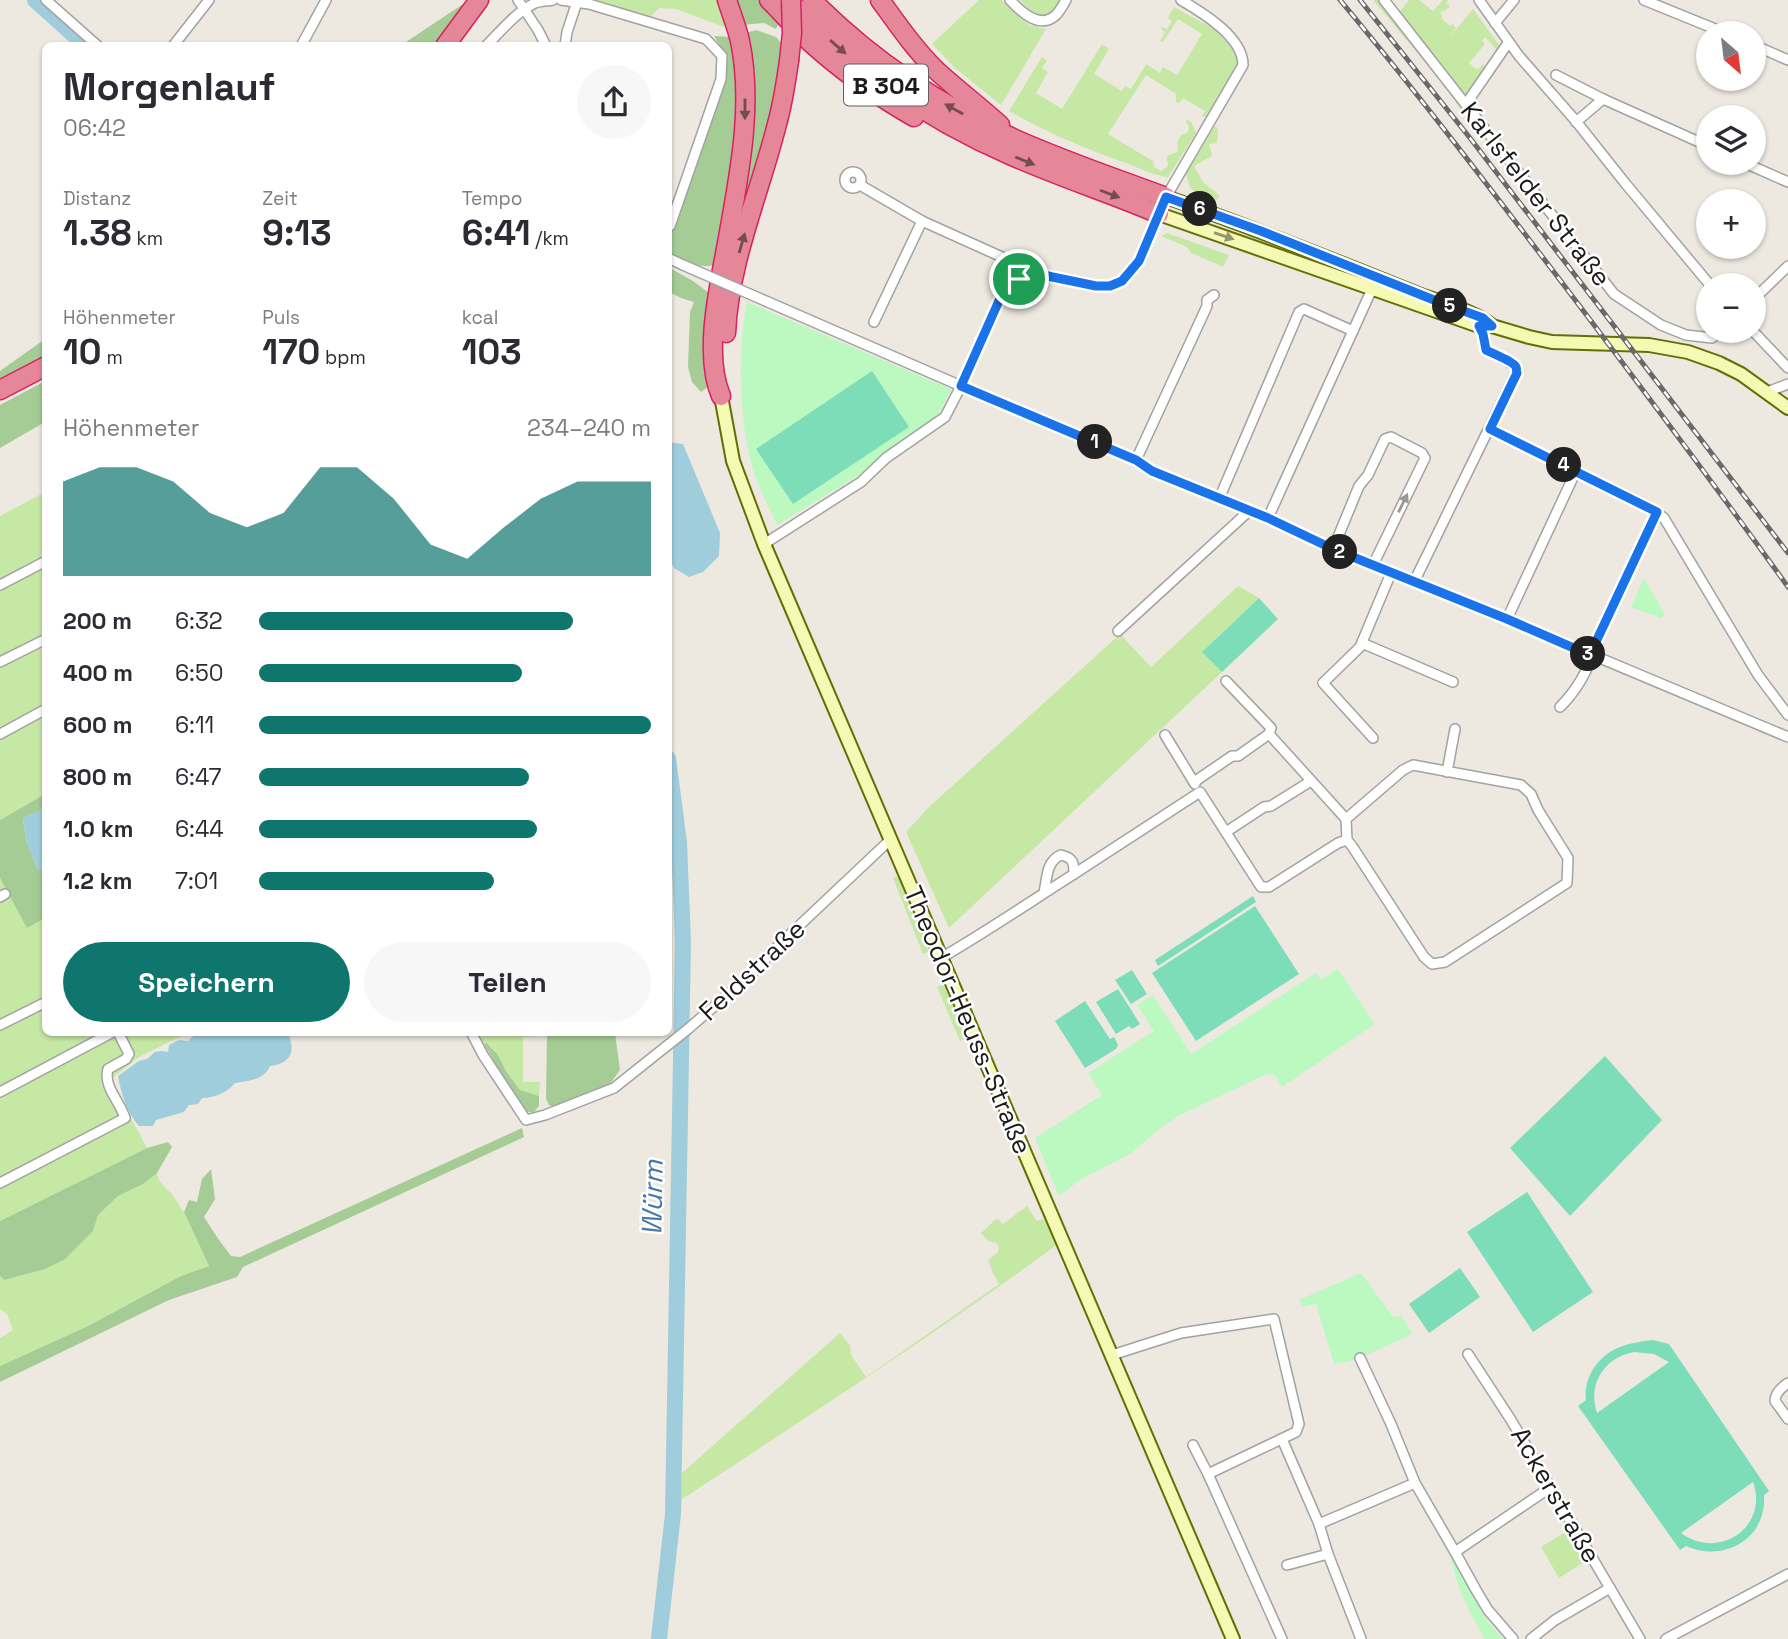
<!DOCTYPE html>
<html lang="de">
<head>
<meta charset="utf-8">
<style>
	:root { --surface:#fff; --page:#f7f7f7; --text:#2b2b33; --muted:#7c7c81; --accent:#0f766e }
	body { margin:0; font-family:"Space Grotesk",sans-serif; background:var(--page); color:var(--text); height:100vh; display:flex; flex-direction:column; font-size:26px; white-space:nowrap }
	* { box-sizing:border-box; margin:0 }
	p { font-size:23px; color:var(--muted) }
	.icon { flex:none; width:38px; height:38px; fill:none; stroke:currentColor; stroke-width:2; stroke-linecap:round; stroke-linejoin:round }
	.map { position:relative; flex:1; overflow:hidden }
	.details { position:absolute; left:42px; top:42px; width:630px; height:994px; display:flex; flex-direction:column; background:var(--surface); border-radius:10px; box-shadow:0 2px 5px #0004 }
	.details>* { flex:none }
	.needle { width:46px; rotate:152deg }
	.buttons { position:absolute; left:1696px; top:21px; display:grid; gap:14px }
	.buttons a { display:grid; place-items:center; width:70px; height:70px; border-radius:50%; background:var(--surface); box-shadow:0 2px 5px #0004; font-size:35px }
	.pin { position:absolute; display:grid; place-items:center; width:60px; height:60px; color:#fff; margin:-30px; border:4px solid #fff; border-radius:50%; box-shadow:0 2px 7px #0007 }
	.km { position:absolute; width:35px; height:35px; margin:-18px; border-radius:50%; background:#222; color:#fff; font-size:19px; line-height:35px; text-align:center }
	.round { display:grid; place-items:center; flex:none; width:74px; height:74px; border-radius:37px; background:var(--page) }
	.overview { display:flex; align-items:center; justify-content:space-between; height:119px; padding:0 21px }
	h1 { font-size:38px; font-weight:700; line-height:52px }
	.stats { display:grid; grid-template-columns:repeat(3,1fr); gap:10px; height:119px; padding:7px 21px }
	.stats div { display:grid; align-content:center }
	.stats b { font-size:35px; font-weight:700 }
	.stats small { font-size:19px; font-weight:400 }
	.stats p { font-size:19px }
	.chart { height:196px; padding:14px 21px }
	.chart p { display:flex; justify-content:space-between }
	.chart svg { width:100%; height:126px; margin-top:7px; fill:var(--accent); opacity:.7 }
	.cta { display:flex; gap:14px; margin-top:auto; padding:14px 21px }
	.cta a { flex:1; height:80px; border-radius:42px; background:var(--accent); color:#fff; font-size:28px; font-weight:700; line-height:80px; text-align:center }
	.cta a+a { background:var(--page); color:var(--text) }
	ul { padding:0 21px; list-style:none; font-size:23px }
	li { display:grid; grid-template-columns:112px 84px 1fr; align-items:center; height:52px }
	li i { height:18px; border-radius:9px; background:var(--accent) }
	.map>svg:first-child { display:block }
	.grass { fill:#c6e8a5 }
	.forest { fill:#a5cc95 }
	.park { fill:#bcf9c1 }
	.pitch { fill:#7eddb9; fill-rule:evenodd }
	.water { fill:#a0cddb }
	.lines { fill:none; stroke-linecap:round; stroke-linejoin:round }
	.river { stroke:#a0cddb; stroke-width:16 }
	.street-casing { stroke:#a2a2a2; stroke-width:12 }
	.secondary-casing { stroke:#636f05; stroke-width:16 }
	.highway-casing { stroke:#d4245f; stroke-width:21 }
	.street { stroke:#fff; stroke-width:9 }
	.secondary { stroke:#f5f9b3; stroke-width:12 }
	.highway { stroke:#e58798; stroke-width:18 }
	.rail-casing { stroke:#696969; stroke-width:5 }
	.rail { stroke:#fff; stroke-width:2.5; stroke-dasharray:8; stroke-linecap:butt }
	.street-bridge-casing { stroke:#a2a2a2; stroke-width:12; stroke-linecap:butt }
	.highway-bridge-casing { stroke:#d4245f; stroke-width:21; stroke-linecap:butt }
	.street-bridge { stroke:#fff; stroke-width:9 }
	.highway-bridge { stroke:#e58798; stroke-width:18 }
	.oneway { fill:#764c53 }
	.oneway2 { fill:#93956f }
	.oneway3 { fill:#989898 }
	.route-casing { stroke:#fff; stroke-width:14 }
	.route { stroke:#1a73e8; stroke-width:9 }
	.labels { text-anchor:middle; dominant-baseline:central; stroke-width:5; stroke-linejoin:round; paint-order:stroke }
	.shield { fill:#fff; stroke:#5f5f5f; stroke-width:2 }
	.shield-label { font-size:24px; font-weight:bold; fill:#1b1b1b }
	.street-label { font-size:26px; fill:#1b1b1b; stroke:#fff }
	.water-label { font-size:28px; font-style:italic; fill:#4979a9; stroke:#fff }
</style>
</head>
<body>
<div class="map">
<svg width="1788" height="1639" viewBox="0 0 1788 1639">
	<rect width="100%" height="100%" fill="#ede9e0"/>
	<g class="grass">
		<path d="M591,0H723L730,22L724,27L676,9L659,8L649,18Z"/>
		<path d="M979,0H1002L1029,25L1046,29L1001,105L955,68L932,44Z"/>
		<path d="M1020,0H1062C1047,22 1035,17 1020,0Z"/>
		<path d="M1373,0H1380L1463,105L1460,108L1437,76Z"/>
		<path d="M1409,0H1419L1433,11L1443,0H1448L1446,3L1450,6L1445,11L1443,10L1440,13L1442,15L1441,18L1450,26L1452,24L1456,28L1449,38L1473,9L1499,45V52L1485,37L1482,41L1485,44L1469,63L1477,70L1483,64L1487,69L1467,98L1399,13Z"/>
		<path d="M1174,7L1214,29L1236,52L1238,57L1236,67L1206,117L1202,116L1205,111L1183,98L1179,103L1176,102V94L1146,75L1108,134L1153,161L1154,167L1161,171L1168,166L1167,158L1169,155L1177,152L1178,147L1177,143L1180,136L1188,132L1189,127L1186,121L1187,119L1192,123L1196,133L1168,177C1154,176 1140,168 1126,163C1086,149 1046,132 1009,111L1042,57L1047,60L1042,68L1048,72L1036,93L1062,109L1102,44L1109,49L1094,74L1122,91L1125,86L1131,89L1146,64L1160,73L1163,67L1177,75L1202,34L1178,19L1163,42L1160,41L1165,32L1161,29L1162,27L1167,29L1172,21L1168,18Z"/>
		<path d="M1215,126L1218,128L1217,143L1209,144L1212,156L1194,166L1203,182L1220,196L1213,204L1190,188L1186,174Z"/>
		<path d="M1167,233L1229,255L1223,267L1191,253L1187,247L1161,236Z"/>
		<path d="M45,492V794L0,820V516Z"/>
		<path d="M1238,586L1259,598L1203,651L1222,672L949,928L906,832L929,807L1120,634L1151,667Z"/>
		<path d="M898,876L930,951L923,954L893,878Z"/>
		<path d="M0,878L27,927L45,918L46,1032L187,1033L139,1057L110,1080L147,1148L0,1221Z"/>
		<path d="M943,984L967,1038L960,1041L937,987Z"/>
		<path d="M495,1033H539L540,1036L523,1037V1082H540L539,1096L520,1090L506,1071L498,1055L488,1043L484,1044L479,1037Z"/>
		<path d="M157,1173C159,1184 164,1185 170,1192C176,1198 178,1206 184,1212L209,1266L181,1276L86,1327L0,1366V1338L13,1330L7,1314L0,1309V1276L4,1280L21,1275L93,1231L98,1215L118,1196L143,1184Z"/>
		<path d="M1027,1206L1037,1221L1048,1218L1058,1244C933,1336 802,1420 673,1505L674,1480L840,1333L850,1345L851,1355L866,1377L999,1284L993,1273L988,1260L998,1252L999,1247L996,1243L988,1241L981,1233L997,1218L1003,1224Z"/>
		<path d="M1569,1530L1587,1560L1559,1578L1541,1547Z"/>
	</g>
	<g class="forest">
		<path d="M734,0H762L781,20L776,29L764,23L742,25Z"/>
		<path d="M463,4L458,15L434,45L400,46Z"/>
		<path d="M756,30L776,37L782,44L780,71L774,119L746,212L742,211V198L745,40L749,32Z"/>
		<path d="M714,36L733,37L739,91L734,171L715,265C696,269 684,261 669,251V216L675,219L723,86L727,58Z"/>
		<path d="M668,267L693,281L709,293L710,385L701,392L692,382L688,367L690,312L694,302L681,298L669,292Z"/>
		<path d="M45,339V357L0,380V371Z"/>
		<path d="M45,381V422L0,448V405Z"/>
		<path d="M45,794C45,812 38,813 23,819L26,840L38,870L46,867L45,918L27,928L0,878V820Z"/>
		<path d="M547,1033H615L620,1070L609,1085L554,1107L549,1105L546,1099Z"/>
		<path d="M487,1043L498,1055L506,1071L520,1090L539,1096V1106L534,1112H524L484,1044Z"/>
		<path d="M522,1128L524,1137L243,1267L237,1277L169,1300L0,1382V1366L86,1327L181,1276L209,1266L184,1212L189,1200L197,1202L202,1179L211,1169L215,1199L204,1217L219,1240L231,1256L240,1257Z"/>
		<path d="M168,1142L172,1147L157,1173L143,1184L118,1196L98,1215L93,1231L65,1259L45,1269L4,1280L0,1276V1221L147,1148Z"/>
	</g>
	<g class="park">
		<path d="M747,302L951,389L938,417L883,455L864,472L777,525C769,507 759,489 753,470C739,421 737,353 747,302Z"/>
		<path d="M1644,578L1665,614L1661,618L1631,607Z"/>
		<path d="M1338,969L1375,1024L1282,1087L1275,1075L1267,1074L1178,1116L1158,1130L1130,1154L1080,1180L1059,1196L1035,1138L1102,1095L1088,1073L1154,1031L1137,1005L1153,995L1191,1054L1316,973L1321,980Z"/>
		<path d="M1361,1273L1393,1317L1401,1316L1413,1334L1355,1360L1334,1364L1316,1304L1302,1307L1299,1300Z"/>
		<path d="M1454,1555C1467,1584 1480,1617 1504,1639H1485C1470,1614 1457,1588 1451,1559Z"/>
	</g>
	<g class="pitch">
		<path d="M872,371L909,427L793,504L756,449Z"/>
		<path d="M1259,598L1278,619L1222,672L1202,652Z"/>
		<path d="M1253,896L1256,902L1158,966L1155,960Z"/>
		<path d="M1255,906L1299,974L1196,1041L1152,973Z"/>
		<path d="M1132,970L1147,994L1131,1004L1115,980Z"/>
		<path d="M1118,989L1140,1024L1132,1029L1129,1026L1116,1034L1096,1002Z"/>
		<path d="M1085,1001L1110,1039L1114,1037L1118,1045L1116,1049L1085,1068L1055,1021Z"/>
		<path d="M1605,1056L1662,1120L1570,1216L1510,1148Z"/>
		<path d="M1527,1192L1593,1292L1533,1332L1467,1232Z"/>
		<path d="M1460,1268L1480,1297L1429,1333L1409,1304Z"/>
		<path d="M1653,1340L1669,1344L1769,1491L1764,1495C1767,1539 1724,1563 1686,1546L1680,1550L1578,1406L1586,1400C1583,1377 1599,1355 1620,1347C1630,1343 1642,1341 1653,1340ZM1634,1352L1654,1354L1669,1362L1597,1413C1587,1384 1605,1357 1634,1352ZM1753,1482C1769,1527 1719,1561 1681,1533Z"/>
	</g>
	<g class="water">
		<path d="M668,442L683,444L720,533L719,556L703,572L689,577L674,568L669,558Z"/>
		<path d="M45,804V867L38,870L26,840L23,819L29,814L39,812Z"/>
		<path d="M198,1032L288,1033C296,1051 291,1064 270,1066C264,1080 249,1081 235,1083C228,1092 214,1098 202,1098L198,1104L189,1105L184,1112L156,1120L153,1126H139C127,1113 121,1093 118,1076L139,1061L147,1059L155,1052L162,1051L168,1052L169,1045L179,1040L188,1041Z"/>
	</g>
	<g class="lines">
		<g class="river">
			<path d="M35,0L86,46"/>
			<path d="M659,1639L673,1514L683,942L679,842L668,758"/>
		</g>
		<g class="street-casing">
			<g id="street">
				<path d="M46,0L98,46"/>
				<path d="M518,0L538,30L546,46"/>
				<path d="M561,0L589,4L706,39L722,56L721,79L670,226"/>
				<path d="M1010,0C1021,12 1040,30 1056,15C1060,11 1063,5 1066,0"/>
				<path d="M1384,0L1614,294L1661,325L1686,335L1712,338L1720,331"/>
				<path d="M1479,0L1519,56L1575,120L1625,183L1710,285"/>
				<path d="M1644,0L1725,33"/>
				<path d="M1495,23L1514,0"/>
				<path d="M1754,45L1788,60"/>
				<path d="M173,46L209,0"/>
				<path d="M301,46L326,0"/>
				<path d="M486,46C501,31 516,12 535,3C540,1 547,1 553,0"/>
				<path d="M565,46L567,32L577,2"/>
				<path d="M1556,75L1603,99L1708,146"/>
				<path d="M1466,104L1508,43"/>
				<path d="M1576,122L1603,99"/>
				<path d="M1745,163L1788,182"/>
				<circle cx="853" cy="180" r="8"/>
				<path d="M860,185L922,221L1002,257L1007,261L1019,279"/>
				<path d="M668,258L683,265"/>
				<path d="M1754,299L1788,266"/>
				<path d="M768,302L961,386L1136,460L1152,471L1268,518L1333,549L1507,619L1788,737"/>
				<path d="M874,322L922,221"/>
				<path d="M1753,331L1788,368"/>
				<path d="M1767,392L1788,384"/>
				<path d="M1490,429L1649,507L1664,518L1758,675L1788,715"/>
				<path d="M1136,460L1207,306V300L1214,295"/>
				<path d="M1219,499L1299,312L1304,309L1353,331"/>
				<path d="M1268,518L1372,289"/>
				<path d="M764,544L861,482L886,458L945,417L961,386L1002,294C1013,283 1023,276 1038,274L1096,286H1110L1122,281L1129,274L1139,261L1166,197L1243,65C1243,37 1203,13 1181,0"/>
				<path d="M1333,549L1359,486L1368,475L1385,439L1391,437L1422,453L1425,458L1373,565"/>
				<path d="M1414,582L1516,373V366L1486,350L1483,334L1479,326"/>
				<path d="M0,585L46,561"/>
				<path d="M1507,619L1576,471"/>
				<path d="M1118,631L1249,511"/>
				<path d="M1362,643L1453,682"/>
				<path d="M0,662L46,639"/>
				<path d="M1226,681L1271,728L1269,734L1346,819"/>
				<path d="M1560,707C1576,691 1590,669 1594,646L1657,512"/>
				<path d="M0,734L46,709"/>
				<path d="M1165,735L1195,784"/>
				<path d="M1373,738L1323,683L1360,647L1391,573"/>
				<path d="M1413,765L1521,785L1531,794L1538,810L1568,858L1567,883L1445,962L1432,964L1424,957L1352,846L1347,840L1346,819L1403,770Z"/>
				<path d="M1447,772L1455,729"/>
				<path d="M1194,782L1232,756H1238L1269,734"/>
				<path d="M1226,832L1264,807L1271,806L1311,781"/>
				<path d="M1074,874L1200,792L1261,887H1269L1338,843L1347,840"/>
				<path d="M0,897L5,894"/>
				<path d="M941,958C986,932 1030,902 1074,874C1074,862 1073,858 1061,855C1046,861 1047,879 1044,893"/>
				<path d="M0,1025L46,1002"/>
				<path d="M471,1032L483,1055L526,1120L545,1115L614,1088L688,1029L749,976L784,940L891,839"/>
				<path d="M0,1092L113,1032"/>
				<path d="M0,1183L125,1118C120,1101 103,1087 108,1069L126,1059L129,1054L118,1032"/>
				<path d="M1468,1354L1511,1420L1640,1639"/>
				<path d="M1112,1355L1181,1333L1274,1319L1299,1424L1296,1432L1208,1474L1282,1639"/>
				<path d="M1360,1358L1391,1424L1415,1483L1455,1552L1476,1590L1488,1610L1513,1639"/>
				<path d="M1788,1383C1782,1387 1775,1393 1775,1401L1788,1419"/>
				<path d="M1282,1439L1319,1524L1328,1554L1361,1639"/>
				<path d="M1193,1445L1208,1474"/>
				<path d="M1319,1524L1415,1483"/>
				<path d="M1455,1552L1551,1487"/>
				<path d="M1287,1565L1328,1554"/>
				<path d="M1531,1639L1555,1620L1610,1588"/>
				<path d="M1666,1639L1788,1574"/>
			</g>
		</g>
		<g class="secondary-casing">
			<g id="secondary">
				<path d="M1166,197C1251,227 1334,260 1418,294C1437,301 1479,313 1492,326"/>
				<path d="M1159,214L1479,326H1492L1529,337L1552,342L1649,345L1688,352L1719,363L1741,374L1788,408"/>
				<path d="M721,396L733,461L764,544L1233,1639"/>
			</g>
		</g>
		<g class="highway-casing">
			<g id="highway">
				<path d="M769,0C783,14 797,30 811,43C843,72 877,96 914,117"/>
				<path d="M789,0C851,66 927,119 1010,155C1059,177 1110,193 1159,214"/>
				<path d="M812,0C870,59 939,105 1015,139C1064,161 1115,178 1166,197"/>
				<path d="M880,0C898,25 916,51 938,72C958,90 980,107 1000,125"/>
				<path d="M445,46L479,0"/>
				<path d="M726,333C729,262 760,192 777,124C783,103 786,82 789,61"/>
				<path d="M0,390L46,366"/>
				<path d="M721,396C702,352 721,279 729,232C740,170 753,104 740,41C737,27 731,13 727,0"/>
			</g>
		</g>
		<use href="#street" class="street"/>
		<use href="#secondary" class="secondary"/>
		<use href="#highway" class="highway"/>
		<g class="rail-casing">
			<g id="rail">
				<path d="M1340,0C1415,90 1486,183 1557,276C1635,379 1713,482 1788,587"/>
				<path d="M1360,0L1470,138L1788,553"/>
			</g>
		</g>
		<use href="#rail" class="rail"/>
		<g class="street-bridge-casing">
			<path id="street-bridge" d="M683,265L768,302"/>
		</g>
		<g class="highway-bridge-casing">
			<path id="highway-bridge" d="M789,61L792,33L791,0"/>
		</g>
		<use href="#street-bridge" class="street-bridge"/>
		<use href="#highway-bridge" class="highway-bridge"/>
	</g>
	<defs><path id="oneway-solid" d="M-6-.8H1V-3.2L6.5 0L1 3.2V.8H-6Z" transform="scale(1.75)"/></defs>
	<g class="oneway">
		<use href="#oneway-solid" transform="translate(838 47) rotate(41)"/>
		<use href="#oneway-solid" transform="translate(745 109) rotate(90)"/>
		<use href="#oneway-solid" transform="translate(954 109) rotate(-151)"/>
		<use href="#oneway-solid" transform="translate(1025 161) rotate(22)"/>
		<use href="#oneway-solid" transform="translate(1110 194) rotate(21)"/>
		<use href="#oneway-solid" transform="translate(742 243) rotate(-74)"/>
	</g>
	<use class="oneway2" href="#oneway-solid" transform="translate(1224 236) rotate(19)"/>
	<use class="oneway3" href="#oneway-solid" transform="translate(1403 503) rotate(-64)"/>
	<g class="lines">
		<g class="route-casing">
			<path id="route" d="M1166,197L1261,231L1439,302L1483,318L1492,326H1479L1483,334L1486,350C1492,353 1514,362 1516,367C1517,369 1516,371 1517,373L1490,429L1657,512L1594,646L1592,656L1507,619L1333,549L1268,518L1152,471L1136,460L961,386L1002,294C1013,283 1023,276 1038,274L1096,286H1110L1122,281L1139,261Z"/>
		</g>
		<use href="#route" class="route"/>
	</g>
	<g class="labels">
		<rect class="shield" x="844" y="64.5" width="84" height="41" rx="5"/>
		<g class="shield-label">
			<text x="886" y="85">B 304</text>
		</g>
		<g class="street-label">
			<text transform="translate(1536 194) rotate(52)">Karlsfelder Straße</text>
			<text transform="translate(752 970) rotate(-43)">Feldstraße</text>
			<text transform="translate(968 1020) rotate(67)">Theodor-Heuss-Straße</text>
			<text transform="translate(1556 1495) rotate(60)">Ackerstraße</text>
		</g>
		<g class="water-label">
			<text transform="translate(652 1198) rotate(-89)">Würm</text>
		</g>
	</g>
</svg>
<div class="buttons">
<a><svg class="needle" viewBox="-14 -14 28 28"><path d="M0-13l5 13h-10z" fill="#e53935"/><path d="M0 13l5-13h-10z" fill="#7c7c81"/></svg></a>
<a><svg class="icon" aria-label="layers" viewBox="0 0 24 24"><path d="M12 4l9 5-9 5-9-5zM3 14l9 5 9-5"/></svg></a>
<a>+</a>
<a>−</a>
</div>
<div class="pin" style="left:1019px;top:279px;background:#1e9e55"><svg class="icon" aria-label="arrive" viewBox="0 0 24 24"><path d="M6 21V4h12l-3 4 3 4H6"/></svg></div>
<b class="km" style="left:1095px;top:442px">1</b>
<b class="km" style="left:1340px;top:552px">2</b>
<b class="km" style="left:1588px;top:654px">3</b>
<b class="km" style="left:1564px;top:465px">4</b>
<b class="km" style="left:1450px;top:306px">5</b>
<b class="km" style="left:1200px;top:209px">6</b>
<section class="details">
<div class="overview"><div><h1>Morgenlauf</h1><p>06:42</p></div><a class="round"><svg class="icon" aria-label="share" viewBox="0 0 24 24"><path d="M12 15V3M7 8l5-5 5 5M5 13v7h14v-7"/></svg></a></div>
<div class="stats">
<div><p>Distanz</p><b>1.38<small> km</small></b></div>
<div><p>Zeit</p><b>9:13</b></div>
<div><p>Tempo</p><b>6:41<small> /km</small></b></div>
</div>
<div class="stats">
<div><p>Höhenmeter</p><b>10<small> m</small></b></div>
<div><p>Puls</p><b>170<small> bpm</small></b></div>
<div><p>kcal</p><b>103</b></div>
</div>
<div class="chart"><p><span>Höhenmeter</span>234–240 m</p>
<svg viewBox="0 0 160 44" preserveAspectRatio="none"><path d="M0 44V11L10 6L20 6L30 11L40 22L50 27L60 22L70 6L80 6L90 17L100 33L110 38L120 27L130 17L140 11L150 11L160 11V44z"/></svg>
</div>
<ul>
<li><b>200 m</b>6:32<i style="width:80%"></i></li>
<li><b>400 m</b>6:50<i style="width:67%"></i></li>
<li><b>600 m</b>6:11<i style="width:100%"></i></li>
<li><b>800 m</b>6:47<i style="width:69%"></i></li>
<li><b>1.0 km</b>6:44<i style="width:71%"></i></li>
<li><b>1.2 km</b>7:01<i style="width:60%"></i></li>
</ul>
<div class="cta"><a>Speichern</a><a>Teilen</a></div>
</section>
</div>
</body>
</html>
